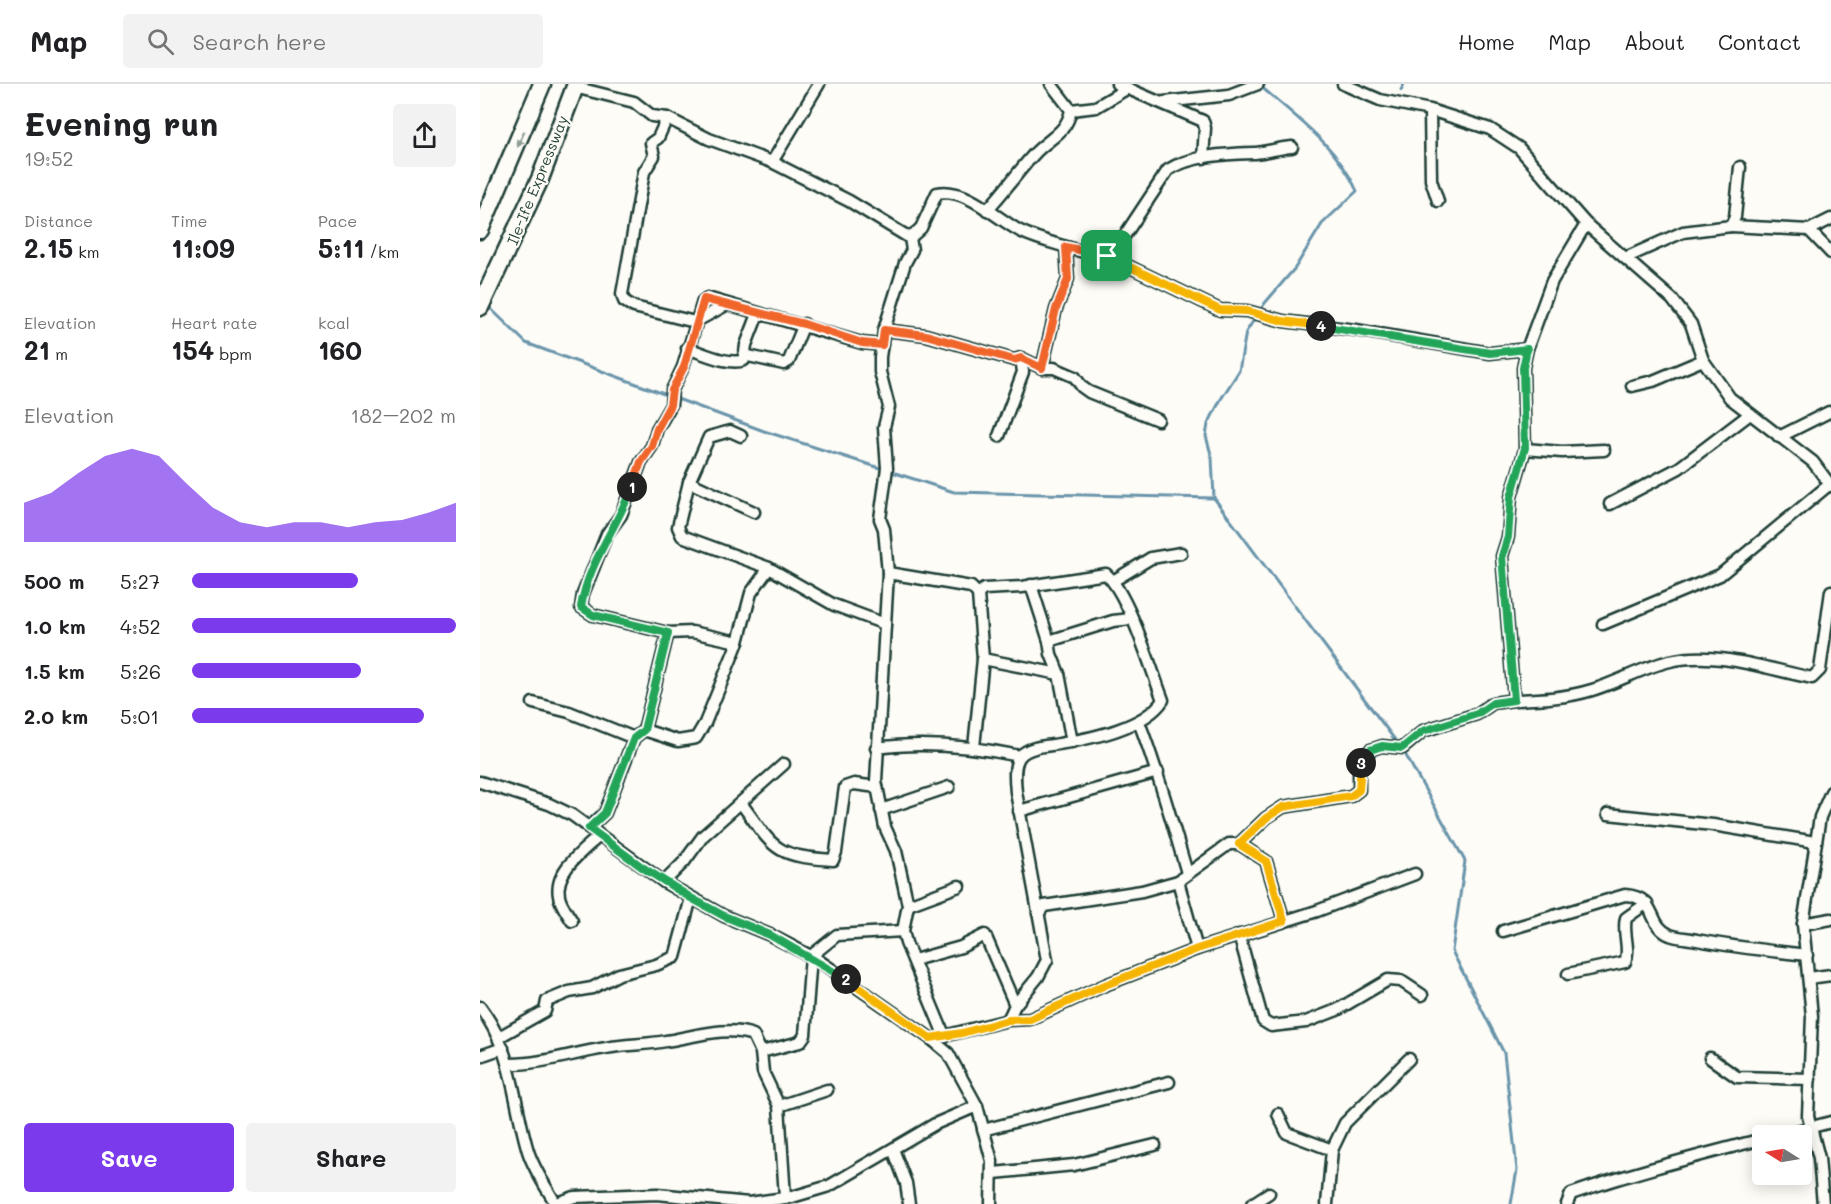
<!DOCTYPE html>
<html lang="en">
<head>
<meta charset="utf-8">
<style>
	:root { --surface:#fff; --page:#f2f2f2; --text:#202124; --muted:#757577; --line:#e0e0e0; --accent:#7c3aed }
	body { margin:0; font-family:Mali,sans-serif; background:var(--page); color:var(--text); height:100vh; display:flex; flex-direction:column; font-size:22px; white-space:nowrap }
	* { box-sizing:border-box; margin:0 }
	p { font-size:20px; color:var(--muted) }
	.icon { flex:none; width:33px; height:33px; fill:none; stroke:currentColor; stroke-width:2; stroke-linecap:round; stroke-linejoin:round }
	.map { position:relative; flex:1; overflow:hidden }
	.sheet { display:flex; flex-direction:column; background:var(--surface); width:480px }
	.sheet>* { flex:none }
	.needle { width:39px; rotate:281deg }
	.buttons { position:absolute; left:1272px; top:1041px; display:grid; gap:12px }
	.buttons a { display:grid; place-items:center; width:60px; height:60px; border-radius:6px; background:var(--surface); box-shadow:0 3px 15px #0003; font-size:30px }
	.pin { position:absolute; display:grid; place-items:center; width:51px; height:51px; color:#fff; margin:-26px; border-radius:12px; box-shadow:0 3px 9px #0006 }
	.km { position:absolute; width:30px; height:30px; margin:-15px; border-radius:50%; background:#222; color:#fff; font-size:16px; line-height:30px; text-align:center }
	.round { display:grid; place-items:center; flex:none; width:63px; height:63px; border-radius:6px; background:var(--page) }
	.head { display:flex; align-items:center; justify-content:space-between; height:102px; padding:0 24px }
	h1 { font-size:33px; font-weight:700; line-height:45px }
	.metrics { display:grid; grid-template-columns:repeat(3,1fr); gap:9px; height:102px; padding:6px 24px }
	.metrics div { display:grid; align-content:center }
	.metrics b { font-size:26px; font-weight:700 }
	.metrics small { font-size:16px; font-weight:400 }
	.metrics p { font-size:16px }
	.chart { height:168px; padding:12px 24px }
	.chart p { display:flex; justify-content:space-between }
	.chart svg { width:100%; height:108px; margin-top:6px; fill:var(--accent); opacity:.7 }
	.button { display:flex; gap:12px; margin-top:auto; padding:12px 24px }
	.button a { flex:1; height:69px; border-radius:6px; background:var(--accent); color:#fff; font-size:24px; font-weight:700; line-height:69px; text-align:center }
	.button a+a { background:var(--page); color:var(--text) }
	ul { padding:0 24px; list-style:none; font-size:20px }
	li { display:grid; grid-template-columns:96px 72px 1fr; align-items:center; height:45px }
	li i { height:15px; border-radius:8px; background:var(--accent) }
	header { display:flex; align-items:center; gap:36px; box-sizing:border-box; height:84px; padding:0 30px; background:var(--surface); border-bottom:2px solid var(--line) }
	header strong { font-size:28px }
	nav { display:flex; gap:33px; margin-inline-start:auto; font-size:21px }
	.search { width:420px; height:54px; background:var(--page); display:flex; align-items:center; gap:15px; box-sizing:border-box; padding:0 21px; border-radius:6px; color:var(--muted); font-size:22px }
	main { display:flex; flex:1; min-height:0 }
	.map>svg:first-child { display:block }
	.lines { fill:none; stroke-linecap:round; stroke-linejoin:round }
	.stream { stroke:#6b95ab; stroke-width:3 }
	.minor-casing { stroke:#1f3d34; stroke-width:15 }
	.trunk-casing { stroke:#1f3d34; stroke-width:21 }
	.minor { stroke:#fdfcf7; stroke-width:10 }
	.trunk { stroke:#fdfcf7; stroke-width:16 }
	.oneway { fill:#8e9c96 }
	.split-1-casing { stroke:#fff; stroke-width:12 }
	.split-2-casing { stroke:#fff; stroke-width:12 }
	.split-3-casing { stroke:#fff; stroke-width:12 }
	.split-4-casing { stroke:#fff; stroke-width:12 }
	.split-5-casing { stroke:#fff; stroke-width:12 }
	.split-1 { stroke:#f0652b; stroke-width:8 }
	.split-2 { stroke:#22a559; stroke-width:8 }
	.split-3 { stroke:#f5b400; stroke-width:8 }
	.split-4 { stroke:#22a559; stroke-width:8 }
	.split-5 { stroke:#f5b400; stroke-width:8 }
	.labels { text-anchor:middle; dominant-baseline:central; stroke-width:4.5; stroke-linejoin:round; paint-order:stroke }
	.street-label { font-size:15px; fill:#1f3d34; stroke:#fdfcf7 }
</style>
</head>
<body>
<header>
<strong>Map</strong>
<div class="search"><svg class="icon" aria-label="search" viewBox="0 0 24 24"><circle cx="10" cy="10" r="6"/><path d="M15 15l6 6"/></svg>Search here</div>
<nav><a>Home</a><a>Map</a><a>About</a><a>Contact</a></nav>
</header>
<main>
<section class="sheet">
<div class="head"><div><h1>Evening run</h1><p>19:52</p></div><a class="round"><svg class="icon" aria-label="share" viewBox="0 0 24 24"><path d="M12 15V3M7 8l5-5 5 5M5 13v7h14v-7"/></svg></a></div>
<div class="metrics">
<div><p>Distance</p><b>2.15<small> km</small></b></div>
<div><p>Time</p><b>11:09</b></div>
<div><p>Pace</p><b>5:11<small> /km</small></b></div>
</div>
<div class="metrics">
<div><p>Elevation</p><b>21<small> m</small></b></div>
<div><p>Heart rate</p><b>154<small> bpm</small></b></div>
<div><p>kcal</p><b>160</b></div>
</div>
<div class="chart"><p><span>Elevation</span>182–202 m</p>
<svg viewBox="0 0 160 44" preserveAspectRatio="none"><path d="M0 44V28L10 24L20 16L30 9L40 6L50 9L60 20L70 30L80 36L90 38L100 36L110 36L120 38L130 36L140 35L150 32L160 28V44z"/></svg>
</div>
<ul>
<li><b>500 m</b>5:27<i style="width:63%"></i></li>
<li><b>1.0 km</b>4:52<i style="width:100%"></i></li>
<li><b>1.5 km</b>5:26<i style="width:64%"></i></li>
<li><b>2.0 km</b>5:01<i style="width:88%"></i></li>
</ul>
<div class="button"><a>Save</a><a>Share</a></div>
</section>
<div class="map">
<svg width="1351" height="1120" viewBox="0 0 1351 1120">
	<rect width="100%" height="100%" fill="#fdfcf7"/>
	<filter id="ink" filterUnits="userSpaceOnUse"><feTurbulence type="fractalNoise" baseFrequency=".0167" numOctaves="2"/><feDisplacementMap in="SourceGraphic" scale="12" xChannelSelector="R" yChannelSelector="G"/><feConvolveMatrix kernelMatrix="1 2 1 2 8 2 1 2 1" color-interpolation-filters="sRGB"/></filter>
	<g filter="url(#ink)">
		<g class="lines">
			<g class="stream">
				<path d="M779,1C816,33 857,62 877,107L842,140L815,184L785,219L766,248L759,287L741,315L728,340L726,352L732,374L734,414L918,660"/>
				<path d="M921,6L924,0"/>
				<path d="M6,220L46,259L284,347L403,385"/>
				<path d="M409,387L474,408L734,414"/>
				<path d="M924,668L985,777L972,867L1024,969L1037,1086L1031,1120"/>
			</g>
			<g class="minor-casing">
				<g id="minor">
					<path d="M637,0L723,37L725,44L723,74"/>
					<path d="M863,0L900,16L950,26L1010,45L1039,64L1106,140L1192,215L1211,240L1223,276L1250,314L1333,378L1351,402"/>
					<path d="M94,3L154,18L172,32L187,34L229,55L292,78L369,117L430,154L432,166L425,179L404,246L400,273V288L409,323L404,343L407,384L400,435L404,445L408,489L396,697L405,743L416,767L428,821L423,847L426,859L465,953"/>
					<path d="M684,18L749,11L778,0"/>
					<path d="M591,26L616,23L648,4"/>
					<path d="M950,26L951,96L958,117"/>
					<path d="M187,34L178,54L171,59L174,72L164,88L142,210L144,217L154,223L215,238L246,221"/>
					<path d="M292,78L339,0"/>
					<path d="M507,126C525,107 539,86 556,68C571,53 587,48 591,26L571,0"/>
					<path d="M1251,142L1329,146L1351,169"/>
					<path d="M1329,146L1351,135"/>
					<path d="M430,154L441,144L457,109C486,103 516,134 540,147C558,156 578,160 597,166C609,170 622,175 633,169L688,86C711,71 748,70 775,69C787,68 799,64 812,63"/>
					<path d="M627,172L740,226L767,227L803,237L876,246L1010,269L1047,265"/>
					<path d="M1145,174L1203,148L1251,142L1255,133L1260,83"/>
					<path d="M404,246L446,251L534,276L541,274L562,284H574L595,293L602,303L609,308L678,336"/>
					<path d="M207,264C223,269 249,282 264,276L266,261L278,230"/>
					<path d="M264,271L304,280L309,277L324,240"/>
					<path d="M562,284L576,225L588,195L586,163"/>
					<path d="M1152,302L1173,297L1223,276"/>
					<path d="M261,352L250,347L229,353L209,398L198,443L202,452L289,484L354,521L405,540"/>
					<path d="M519,352L543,288L541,274"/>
					<path d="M1299,353L1349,328"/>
					<path d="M1045,365L1082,368L1124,366"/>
					<path d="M209,398L274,428"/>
					<path d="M1130,420L1199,384L1270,330"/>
					<path d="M408,489L491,503L498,510L503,575L494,663"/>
					<path d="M633,497L671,474L701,469"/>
					<path d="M551,501L569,557"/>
					<path d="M498,510L504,505L542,503L626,490C649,511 671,585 683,616C665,644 611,654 579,660C568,662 549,662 540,672C533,681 535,697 536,708L567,876L558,893L535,921"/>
					<path d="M1123,540L1240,491L1350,400"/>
					<path d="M188,549L212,548L258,558"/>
					<path d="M503,575L579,590"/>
					<path d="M1034,616C1061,615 1086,614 1112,606C1139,598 1163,583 1190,577C1236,566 1287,585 1332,594L1340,586L1351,507"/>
					<path d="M53,619L89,628L154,654"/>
					<path d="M659,638C678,687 692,738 707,789"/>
					<path d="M164,646L198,657L216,654L225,639L258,558L271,509L289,484"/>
					<path d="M592,658L579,590L571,570L569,557L633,537L651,535"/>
					<path d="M396,664C445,657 492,662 540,672"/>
					<path d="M0,698L69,720L92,731L184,798L244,832L290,851L338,876L450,954L468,969L497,1022L512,1077L511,1120"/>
					<path d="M261,719C295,765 293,772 353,776L356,768L365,703L374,700L397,703"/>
					<path d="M401,726L469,703"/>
					<path d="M539,727L678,688"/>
					<path d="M1128,730L1233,741L1335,758"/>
					<path d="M109,744L125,729L154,654L164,646L188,549L113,531L101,523L103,510L127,450L141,431L161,378L172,362L177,345L191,321L192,306L203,283L223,217L227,214L382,259L402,261"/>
					<path d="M759,760L786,734L803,723L871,712L879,706V682L890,666L902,662L923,664L943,647L997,630L1013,619L1034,616L1022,472L1028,453L1031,413L1045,365L1043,284L1047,265L1072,197L1106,140"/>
					<path d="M698,797L717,865"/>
					<path d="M184,798L204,778L223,752L304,680"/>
					<path d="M428,821L479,802"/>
					<path d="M558,830L564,822L662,807L698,797L749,760H759L786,777L804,837"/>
					<path d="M92,837C88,830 80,820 79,812C74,787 103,767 119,752"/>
					<path d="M1323,840L1351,835"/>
					<path d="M1023,847L1145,811C1179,813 1166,841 1190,851C1198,854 1208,854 1217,856C1253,863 1290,867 1327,871"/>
					<path d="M759,851L783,937L791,942L826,938L857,926L908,896L921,897L942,911"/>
					<path d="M434,876L481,863L505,851L535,921L528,936"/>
					<path d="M1088,890L1145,878C1151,865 1142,849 1146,834L1167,819"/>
					<path d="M1329,894L1351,891"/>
					<path d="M0,923C33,966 33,1017 48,1067C54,1086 66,1103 76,1120"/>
					<path d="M19,953L65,927L67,917L89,908L112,904L139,890L176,881L195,873L211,814"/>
					<path d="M460,953L528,936L550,935L625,901L717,865L837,827L935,790"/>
					<path d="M281,968L320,958L325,951L331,872L357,851L423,847"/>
					<path d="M0,972L23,964"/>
					<path d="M1230,974L1257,993L1330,995"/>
					<path d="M30,980C63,980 93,969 126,964C146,960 166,961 186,957C213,953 247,941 273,951L281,968L283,988L299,1022L305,1113"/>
					<path d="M299,1022L347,1006"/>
					<path d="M798,1030L807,1049L852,1066"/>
					<path d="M503,1046L689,998"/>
					<path d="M1298,1052L1351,1038"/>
					<path d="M413,1065L426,1099L429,1120"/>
					<path d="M514,1089L594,1081L675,1061"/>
					<path d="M75,1120L94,1113L177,1110L269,1119L312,1113L349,1102L455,1040L497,1022"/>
					<path d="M772,1120L789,1109"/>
					<path d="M847,1120L852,1066L865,1039L929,975"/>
					<path d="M1087,1120L1091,1110C1154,1088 1218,1072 1282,1055"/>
					<path d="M1343,1120L1339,1074L1328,1032L1332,932L1323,840L1340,733L1351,708"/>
				</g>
			</g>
			<g class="trunk-casing">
				<g id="trunk">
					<path d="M0,146L62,0"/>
					<path d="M0,223L60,95L96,0"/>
				</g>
			</g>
			<use href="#minor" class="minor"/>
			<use href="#trunk" class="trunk"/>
		</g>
		<defs><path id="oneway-solid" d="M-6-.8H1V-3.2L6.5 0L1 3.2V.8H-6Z" transform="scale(1.5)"/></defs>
		<use class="oneway" href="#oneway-solid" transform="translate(41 55) rotate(113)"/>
	</g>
	<g class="lines" filter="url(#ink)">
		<g class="split-1-casing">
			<path id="split-1" d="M152,403L161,378L172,362L177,345L190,321L192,306L204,283L224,215L324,240L382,259L402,261L404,246L446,251L534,276L541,274L562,284L576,225L588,195L586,163L627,172"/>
		</g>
		<g class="split-2-casing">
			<path id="split-2" d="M152,403C137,443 108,479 101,523L113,531L188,549L164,646L154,654L125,729L109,744L162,783L211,814L244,832L290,851L366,895"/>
		</g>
		<g class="split-3-casing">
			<path id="split-3" d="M366,895L450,954L482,949L528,936L550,935L625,901L717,865L804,837L786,777L759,760L786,734L803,723L871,712L879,706L881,679"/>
		</g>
		<g class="split-4-casing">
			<path id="split-4" d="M841,242L1010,269L1047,265L1043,284L1045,364L1031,413L1028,453L1022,472L1034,616L1013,619L997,630L943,647L922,664L902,662L890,666L881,679"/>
		</g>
		<g class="split-5-casing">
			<path id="split-5" d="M627,172L740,226L767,227L803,237L841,242"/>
		</g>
		<use href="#split-1" class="split-1"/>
		<use href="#split-2" class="split-2"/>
		<use href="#split-3" class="split-3"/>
		<use href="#split-4" class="split-4"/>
		<use href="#split-5" class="split-5"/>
	</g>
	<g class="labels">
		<g class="street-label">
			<text transform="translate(57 96) rotate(-68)">Ile-Ife Expressway</text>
		</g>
	</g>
</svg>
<div class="buttons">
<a><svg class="needle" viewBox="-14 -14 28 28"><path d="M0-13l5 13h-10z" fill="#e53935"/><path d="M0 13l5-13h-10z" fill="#757577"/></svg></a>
</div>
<div class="pin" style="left:627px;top:172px;background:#1e9e55"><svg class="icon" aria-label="arrive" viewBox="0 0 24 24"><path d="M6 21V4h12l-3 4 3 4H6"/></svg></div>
<b class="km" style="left:152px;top:403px">1</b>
<b class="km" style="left:366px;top:895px">2</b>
<b class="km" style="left:881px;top:679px">3</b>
<b class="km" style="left:841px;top:242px">4</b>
</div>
</main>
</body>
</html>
